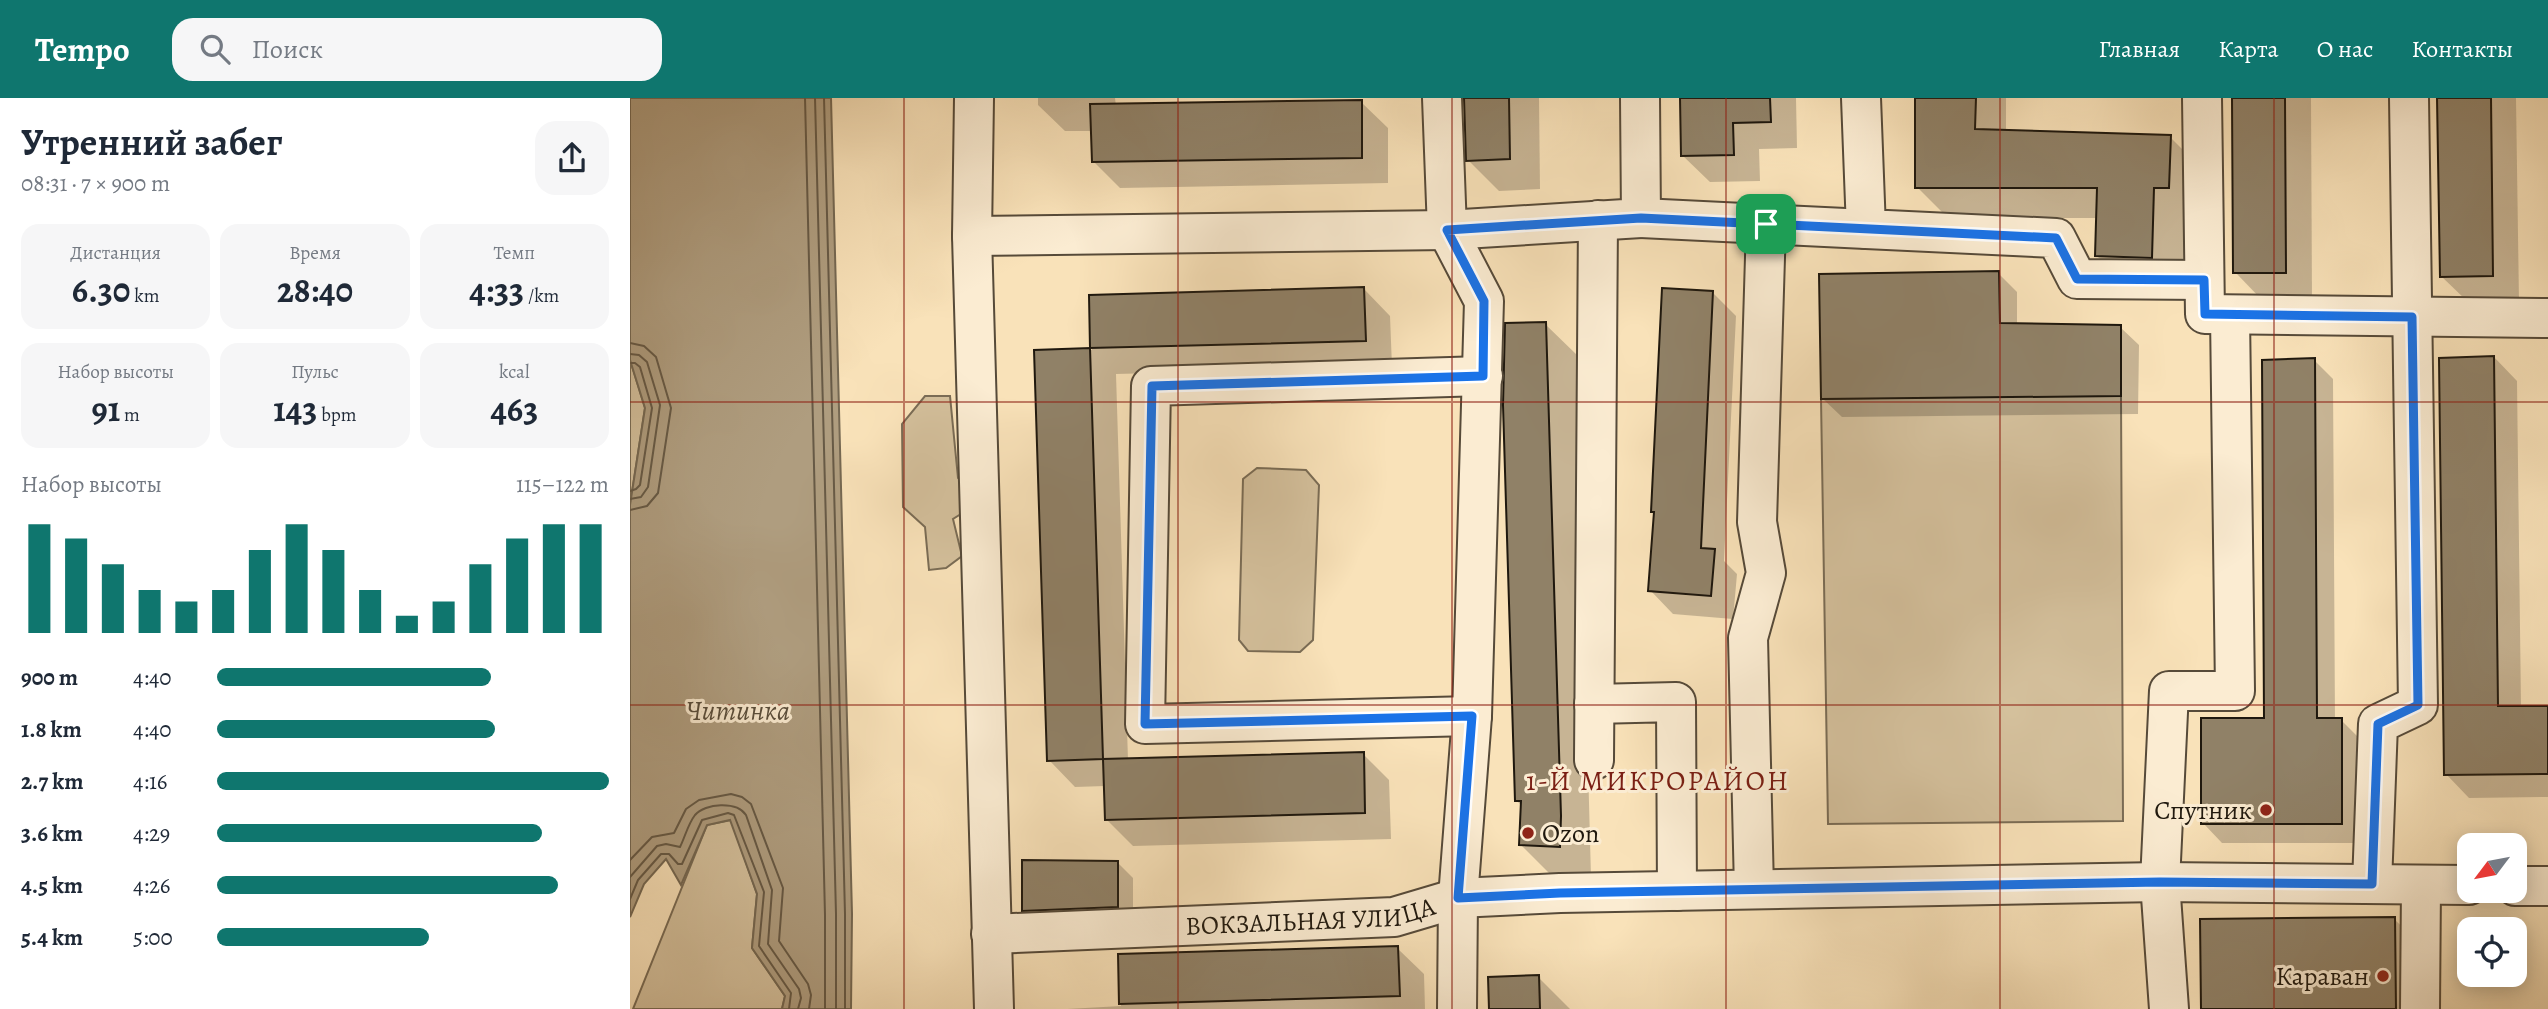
<!DOCTYPE html>
<html lang="ru">
<head>
<meta charset="utf-8">
<style>
	:root { --surface:#fff; --page:#f6f6f7; --text:#1f2937; --muted:#747a83; --accent:#0f766e }
	body { margin:0; font-family:Alegreya,serif; background:var(--page); color:var(--text); height:100vh; display:flex; flex-direction:column; font-size:26px; white-space:nowrap }
	* { box-sizing:border-box; margin:0 }
	p { font-size:23px; color:var(--muted) }
	.icon { flex:none; width:38px; height:38px; fill:none; stroke:currentColor; stroke-width:2; stroke-linecap:round; stroke-linejoin:round }
	.map { position:relative; flex:1; overflow:hidden }
	.panel { display:flex; flex-direction:column; background:var(--surface); width:630px }
	.panel>* { flex:none }
	.needle { width:46px; rotate:238deg }
	.controls { position:absolute; left:1827px; top:735px; display:grid; gap:14px }
	.controls a { display:grid; place-items:center; width:70px; height:70px; border-radius:14px; background:var(--surface); box-shadow:0 4px 18px #0003; font-size:35px }
	.pin { position:absolute; display:grid; place-items:center; width:60px; height:60px; color:#fff; margin:-30px; border-radius:14px; box-shadow:0 4px 10px #0006 }
	.round { display:grid; place-items:center; flex:none; width:74px; height:74px; border-radius:21px; background:var(--page) }
	.summary { display:flex; align-items:center; justify-content:space-between; height:119px; padding:0 21px }
	h1 { font-size:38px; font-weight:600; line-height:52px }
	.figures { display:grid; grid-template-columns:repeat(3,1fr); gap:10px; height:119px; padding:7px 21px }
	.figures div { display:grid; align-content:center; border-radius:18px; background:var(--page); text-align:center }
	.figures b { font-size:35px; font-weight:600 }
	.figures small { font-size:19px; font-weight:400 }
	.figures p { font-size:19px }
	.chart { height:196px; padding:14px 21px }
	.chart p { display:flex; justify-content:space-between }
	.chart svg { width:100%; height:126px; margin-top:7px; stroke:var(--accent); stroke-width:6 }
	ul { padding:0 21px; list-style:none; font-size:23px }
	li { display:grid; grid-template-columns:112px 84px 1fr; align-items:center; height:52px }
	li i { height:18px; border-radius:9px; background:var(--accent) }
	header { display:flex; align-items:center; gap:42px; box-sizing:border-box; height:98px; padding:0 35px; background:var(--accent); color:#fff }
	header strong { font-size:33px }
	nav { display:flex; gap:38px; margin-inline-start:auto; font-size:24px }
	.search { width:490px; height:63px; background:var(--page); display:flex; align-items:center; gap:18px; box-sizing:border-box; padding:0 24px; border-radius:21px; color:var(--muted); font-size:26px }
	main { display:flex; flex:1; min-height:0 }
	.map>svg:first-child { display:block }
	.green { fill:#d4c09c; stroke:#7a6c55; stroke-width:2 }
	.water { fill:#af9d7f; stroke:#756852; stroke-width:2 }
	.shadow { fill:#0003 }
	.lines { fill:none; stroke-linecap:round; stroke-linejoin:round }
	.shore { stroke:#675a46; stroke-width:2 }
	.building { fill:#908167; stroke:#1f180e; stroke-width:2 }
	.minor-casing { stroke:#564a39; stroke-width:42 }
	.minor { stroke:#fbecd2; stroke-width:38 }
	.route-casing { stroke:#fff; stroke-width:14 }
	.route { stroke:#1a73e8; stroke-width:9 }
	.grid { fill:none; stroke:#8f2418; stroke-width:2; stroke-opacity:0.55 }
	.poi-dot { fill:#8f2418; stroke:#fbecd2; stroke-width:2.5 }
	.labels { text-anchor:middle; dominant-baseline:central; stroke-width:6; stroke-linejoin:round; paint-order:stroke }
	.poi-label { font-size:26px; fill:#1f180e; stroke:#fbecd2; text-anchor:end }
	.street-label { font-size:26px; fill:#1f180e; stroke:#fbecd2 }
	.water-label { font-size:28px; font-style:italic; fill:#594d3b; stroke:#fbecd2 }
	.neighbourhood-label { font-size:28px; letter-spacing:2px; fill:#7a1f14; stroke:#fbecd2 }
</style>
</head>
<body>
<header>
<strong>Tempo</strong>
<div class="search"><svg class="icon" aria-label="search" viewBox="0 0 24 24"><circle cx="10" cy="10" r="6"/><path d="M15 15l6 6"/></svg>Поиск</div>
<nav><a>Главная</a><a>Карта</a><a>О нас</a><a>Контакты</a></nav>
</header>
<main>
<section class="panel">
<div class="summary"><div><h1>Утренний забег</h1><p>08:31 · 7 × 900 m</p></div><a class="round"><svg class="icon" aria-label="share" viewBox="0 0 24 24"><path d="M12 15V3M7 8l5-5 5 5M5 13v7h14v-7"/></svg></a></div>
<div class="figures">
<div><p>Дистанция</p><b>6.30<small> km</small></b></div>
<div><p>Время</p><b>28:40</b></div>
<div><p>Темп</p><b>4:33<small> /km</small></b></div>
</div>
<div class="figures">
<div><p>Набор высоты</p><b>91<small> m</small></b></div>
<div><p>Пульс</p><b>143<small> bpm</small></b></div>
<div><p>kcal</p><b>463</b></div>
</div>
<div class="chart"><p><span>Набор высоты</span>115–122 m</p>
<svg viewBox="0 0 160 44" preserveAspectRatio="none"><path d="M5 44V6M15 44V11M25 44V20M35 44V29M45 44V33M55 44V29M65 44V15M75 44V6M85 44V15M95 44V29M105 44V38M115 44V33M125 44V20M135 44V11M145 44V6M155 44V6"/></svg>
</div>
<ul>
<li><b>900 m</b>4:40<i style="width:70%"></i></li>
<li><b>1.8 km</b>4:40<i style="width:71%"></i></li>
<li><b>2.7 km</b>4:16<i style="width:100%"></i></li>
<li><b>3.6 km</b>4:29<i style="width:83%"></i></li>
<li><b>4.5 km</b>4:26<i style="width:87%"></i></li>
<li><b>5.4 km</b>5:00<i style="width:54%"></i></li>
</ul>
</section>
<div class="map">
<svg width="1918" height="911" viewBox="0 0 1918 911">
	<rect width="100%" height="100%" fill="#f9e2b9"/>
	<filter id="stains"><feTurbulence type="fractalNoise" baseFrequency=".00286" numOctaves="4"/><feColorMatrix values="0 0 0 0 .2 0 0 0 0 .09 0 0 0 0 .02 0 0 0 .5 -.17"/></filter>
	<radialGradient id="worn" r=".72"><stop offset=".6" stop-color="#630" stop-opacity="0"/><stop offset="1" stop-color="#630" stop-opacity=".3"/></radialGradient>
	<g class="green">
		<path d="M0,262L15,310L0,407Z"/>
		<path d="M295,298H320L328,380L340,388L339,411L323,421L332,458L316,470L299,472L295,429L273,409L272,326Z"/>
		<path d="M1371,298H1491L1493,723L1198,726L1191,301Z"/>
		<path d="M627,370L676,372L689,387L683,542L670,554L618,553L609,542L613,381Z"/>
		<path d="M101,722L127,796L122,850L155,898L152,911H3L77,727Z"/>
	</g>
	<path class="water" d="M0,0H201L222,816L221,911H152L155,898L122,850L127,796L100,722L77,727L51,787L36,761L14,786L0,819V407L15,310L0,262Z"/>
	<g class="shadow">
		<path d="M408,0H485L486,8L731,4L758,30V85L490,90L463,63V33H435L408,7Z"/>
		<path d="M836,0H909L910,91L869,93L838,62Z"/>
		<path d="M1052,0H1166L1167,50L1129,51L1130,83L1080,84L1053,58Z"/>
		<path d="M1286,0H1376V34L1540,39L1571,70L1555,120L1553,190L1498,189L1467,158L1468,120H1318L1287,89Z"/>
		<path d="M1604,0H1681L1682,201H1631L1605,174Z"/>
		<path d="M1809,0H1886L1889,204H1838L1811,178Z"/>
		<path d="M1368,175L1387,194V227L1490,229L1509,247L1508,316L1212,319L1193,301Z"/>
		<path d="M734,191L760,218L762,269L486,276L498,662L733,656L759,682L761,741L503,748L476,721L475,688L445,689L419,662L406,254L462,252L460,199Z"/>
		<path d="M1083,195L1106,218L1094,463L1107,476L1103,521L1043,516L1020,492L1026,416L1023,413Z"/>
		<path d="M915,226L947,257L961,779L922,778L891,747L892,708L887,703Z"/>
		<path d="M1864,259L1887,283L1891,610H1918V699L1839,700L1816,676Z"/>
		<path d="M1684,262L1703,281L1705,622H1711L1730,641V745H1592L1573,725L1636,622Z"/>
		<path d="M487,764L503,780V823L409,827L394,812Z"/>
		<path d="M1764,821L1781,837V911H1573Z"/>
		<path d="M767,850L794,876L795,911H437L491,908L489,858Z"/>
		<path d="M908,879L940,911H861Z"/>
	</g>
	<g class="lines">
		<g class="shore">
			<path d="M175,0L195,817V911"/>
			<path d="M185,0L206,816V911"/>
			<path d="M194,0L215,816V911"/>
			<path d="M0,245L14,248L26,259L41,310L28,395L17,408L0,412"/>
			<path d="M0,256L9,257L17,264L30,307L18,389L11,399L0,401"/>
			<path d="M0,265H5L10,269L22,310L10,387L6,391L0,393"/>
			<path d="M0,762L22,739L44,735L56,711L69,702L101,696L112,699L121,706L153,790L149,843L178,886L181,897L179,911"/>
			<path d="M0,779L27,748L36,746L50,749C55,739 58,726 65,717C75,705 107,703 116,717L142,792L138,846L169,891L171,900L168,911"/>
			<path d="M0,801L8,782L31,756H39L48,766H52L72,722L98,715L104,717L134,794L129,848L161,895L159,911"/>
		</g>
	</g>
	<g class="building">
		<path d="M834,0H879L880,61L836,63Z"/>
		<path d="M1050,0H1140L1141,24L1103,25L1104,57L1051,58Z"/>
		<path d="M1285,0H1346L1345,31L1541,37L1539,90H1524L1522,160L1465,158L1467,90H1285Z"/>
		<path d="M1602,0H1655L1656,175H1603Z"/>
		<path d="M1807,0H1861L1863,178L1810,179Z"/>
		<path d="M732,2V60L462,64L460,6Z"/>
		<path d="M1369,173L1370,225L1491,227V298L1191,301L1189,176Z"/>
		<path d="M734,189L736,243L460,250L459,197Z"/>
		<path d="M1032,190L1083,193L1071,450L1085,451L1081,498L1018,493L1024,414H1021Z"/>
		<path d="M916,224L931,718L930,749L889,747L891,703H885L873,307L875,225Z"/>
		<path d="M460,250L473,661L417,663L404,252Z"/>
		<path d="M1864,258L1868,608H1918V676L1814,677L1809,260Z"/>
		<path d="M1685,260L1687,620H1712V726H1571V620H1634L1632,262Z"/>
		<path d="M734,654L735,715L475,722L473,661Z"/>
		<path d="M392,762L488,763V809L392,813Z"/>
		<path d="M1765,819L1766,911H1571L1570,821Z"/>
		<path d="M768,848L770,898L489,906L488,856Z"/>
		<path d="M909,877L910,911H859L858,879Z"/>
	</g>
	<g class="lines">
		<g class="minor-casing">
			<g id="minor">
				<path d="M344,0L342,138L364,911"/>
				<path d="M812,0L817,132L854,203L842,618L828,800L827,911"/>
				<path d="M1231,0L1236,131L1426,140L1447,181L1574,182"/>
				<path d="M1572,0L1575,216L1918,220"/>
				<path d="M1011,120L1236,131"/>
				<path d="M342,138L817,132L1011,120L1010,0"/>
				<path d="M964,606L1046,604L1047,793"/>
				<path d="M842,618L515,626L521,288L853,278"/>
				<path d="M964,662L968,122"/>
				<path d="M1742,786L1748,626L1788,607L1779,0"/>
				<path d="M1885,788H1918"/>
				<path d="M1124,791L1118,540L1136,475L1127,424L1136,126"/>
				<path id="s1" d="M361,836L764,819L828,800L930,795L1530,784L1839,787"/>
				<path d="M1539,911L1530,784L1539,593H1605L1600,217"/>
				<path d="M1790,911L1791,787"/>
			</g>
		</g>
		<use href="#minor" class="minor"/>
	</g>
	<g class="lines">
		<g class="route-casing">
			<path id="route" d="M1011,120L1426,140L1447,181L1574,182L1575,216L1782,219L1788,607L1748,626L1742,786L1530,784L930,795L828,800L842,618L515,626L522,288L853,278L854,203L817,132Z"/>
		</g>
		<use href="#route" class="route"/>
	</g>
	<path class="grid" d="M274,0V911M548,0V911M822,0V911M1096,0V911M1370,0V911M1644,0V911M0,304H1918M0,607H1918"/>
	<g class="poi-dot">
		<circle cx="1636" cy="712" r="7"/>
		<circle cx="898" cy="735" r="7"/>
		<circle cx="1753" cy="878" r="7"/>
	</g>
	<g class="labels">
		<g class="poi-label">
			<text x="1622" y="712">Спутник</text>
			<text x="912" y="735" text-anchor="start">Ozon</text>
			<text x="1739" y="878">Караван</text>
		</g>
		<g class="street-label">
			<text stroke="none"><textPath href="#s1" startOffset="320">ВОКЗАЛЬНАЯ УЛИЦА</textPath></text>
		</g>
		<g class="water-label">
			<text x="108" y="613">Читинка</text>
		</g>
		<g class="neighbourhood-label">
			<text x="1028" y="683">1-Й МИКРОРАЙОН</text>
		</g>
	</g>
	<rect width="100%" height="100%" filter="url(#stains)"/>
	<rect width="100%" height="100%" fill="url(#worn)"/>
</svg>
<div class="controls">
<a><svg class="needle" viewBox="-14 -14 28 28"><path d="M0-13l5 13h-10z" fill="#e53935"/><path d="M0 13l5-13h-10z" fill="#747a83"/></svg></a>
<a><svg class="icon" aria-label="locate" viewBox="0 0 24 24"><circle cx="12" cy="12" r="6"/><path d="M12 2v4M12 18v4M2 12h4M18 12h4"/></svg></a>
</div>
<div class="pin" style="left:1136px;top:126px;background:#1e9e55"><svg class="icon" aria-label="arrive" viewBox="0 0 24 24"><path d="M6 21V4h12l-3 4 3 4H6"/></svg></div>
</div>
</main>
</body>
</html>
